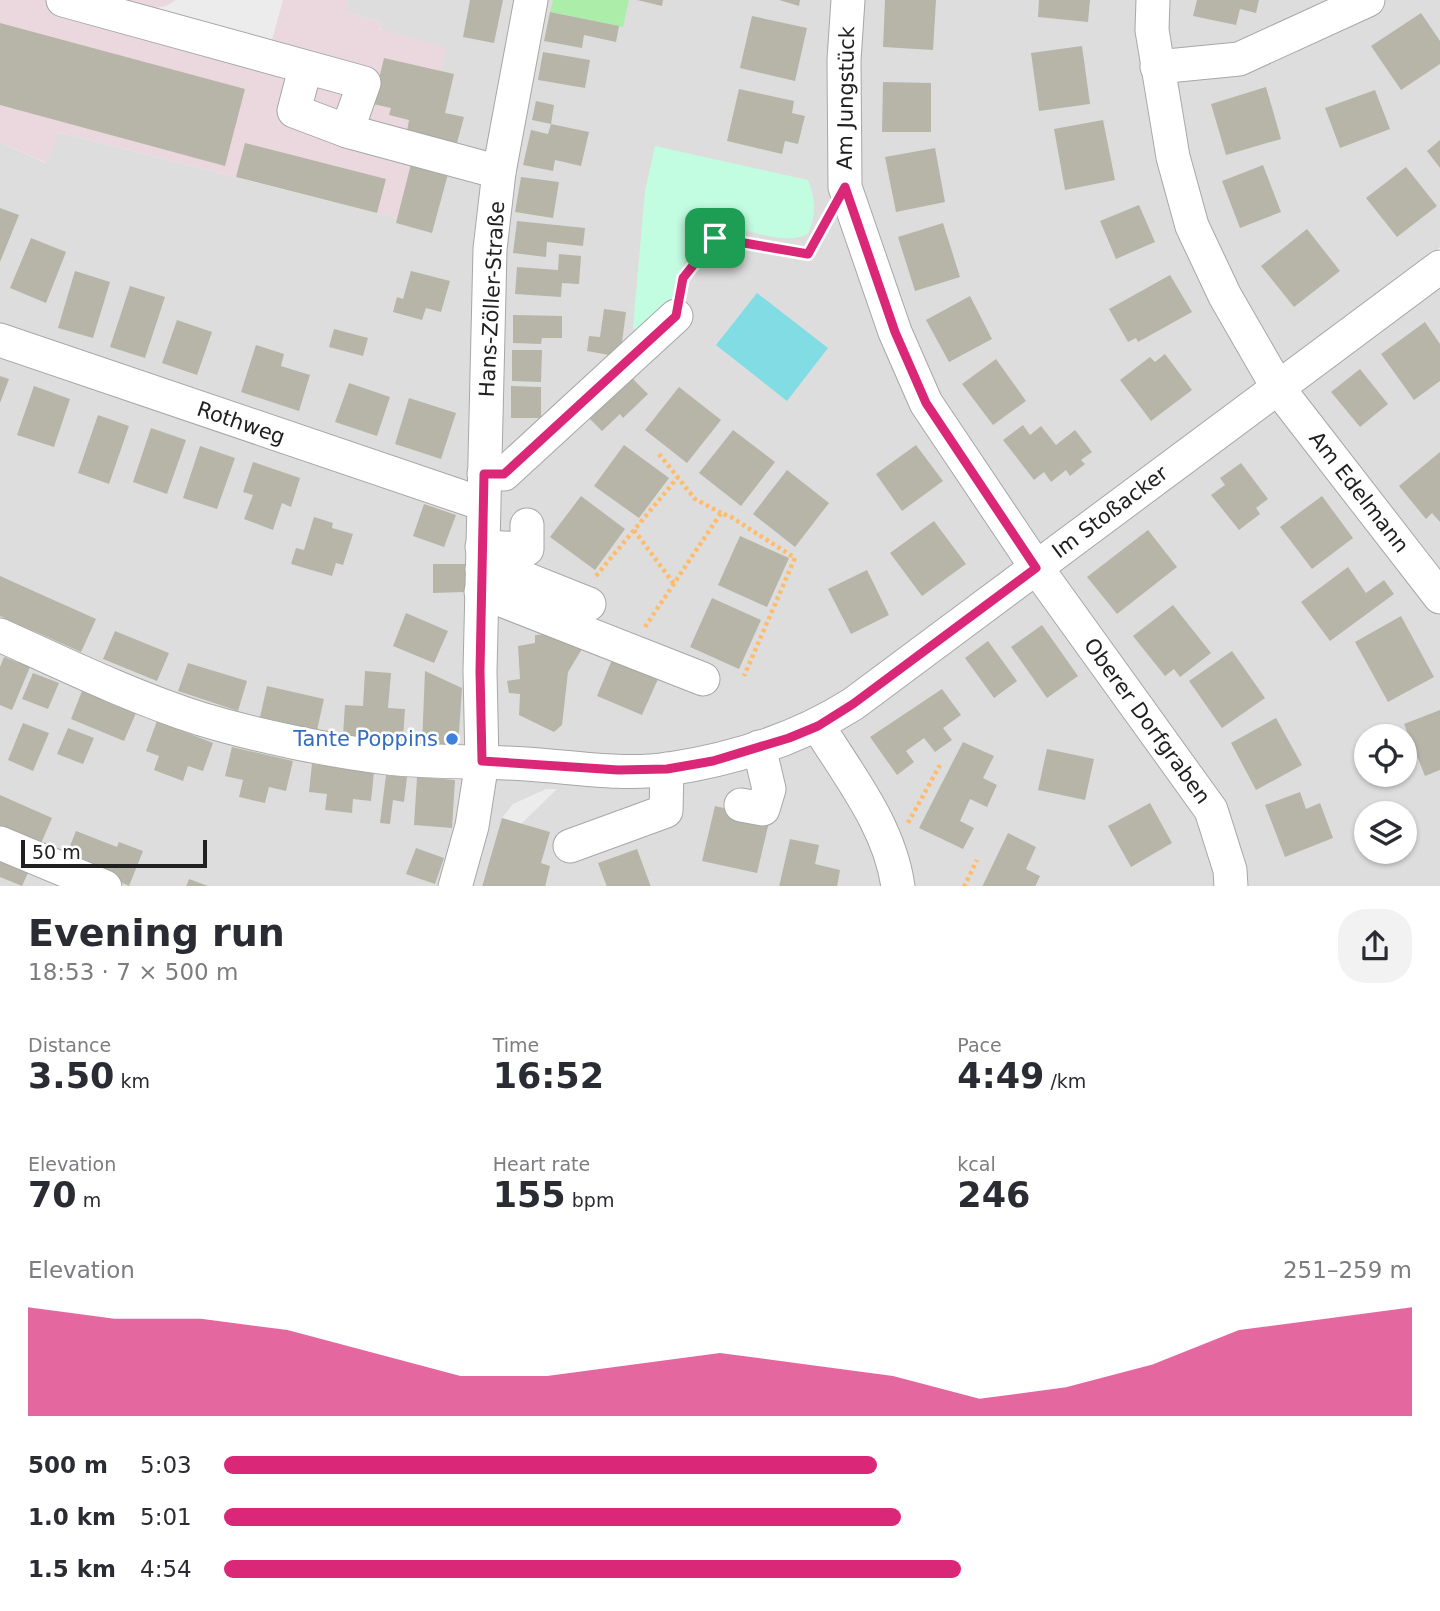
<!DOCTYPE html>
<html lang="en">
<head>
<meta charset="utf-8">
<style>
	:root { --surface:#fff; --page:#f2f2f3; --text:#2b2b33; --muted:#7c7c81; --accent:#db2777 }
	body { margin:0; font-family:"DejaVu Sans",sans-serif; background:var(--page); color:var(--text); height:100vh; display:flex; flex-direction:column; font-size:26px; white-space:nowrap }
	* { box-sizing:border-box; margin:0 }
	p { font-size:23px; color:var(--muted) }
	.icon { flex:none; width:38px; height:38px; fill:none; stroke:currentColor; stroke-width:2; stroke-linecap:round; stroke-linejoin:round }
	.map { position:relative; height:886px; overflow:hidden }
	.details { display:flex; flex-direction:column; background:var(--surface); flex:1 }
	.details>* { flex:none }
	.buttons { position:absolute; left:1354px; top:724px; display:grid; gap:14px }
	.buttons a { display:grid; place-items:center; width:63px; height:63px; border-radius:50%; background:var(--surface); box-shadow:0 2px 5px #0004; font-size:35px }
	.scale { position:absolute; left:21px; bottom:18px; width:186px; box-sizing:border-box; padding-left:7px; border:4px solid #202020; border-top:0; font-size:19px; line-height:24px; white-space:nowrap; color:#202020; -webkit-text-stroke:5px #fff; paint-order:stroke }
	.pin { position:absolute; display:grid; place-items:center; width:60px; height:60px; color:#fff; margin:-30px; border-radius:14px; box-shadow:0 4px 10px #0006 }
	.round { display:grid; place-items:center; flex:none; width:74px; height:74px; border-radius:28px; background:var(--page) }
	.head { display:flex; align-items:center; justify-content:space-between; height:119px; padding:0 28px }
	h1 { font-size:38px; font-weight:800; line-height:52px }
	.metrics { display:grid; grid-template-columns:repeat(3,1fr); gap:10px; height:119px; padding:7px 28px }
	.metrics div { display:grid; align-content:center }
	.metrics b { font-size:35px; font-weight:800 }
	.metrics small { font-size:19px; font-weight:400 }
	.metrics p { font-size:19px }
	.chart { height:196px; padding:14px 28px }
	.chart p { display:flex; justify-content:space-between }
	.chart svg { width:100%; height:126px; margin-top:7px; fill:var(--accent); opacity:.7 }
	ul { padding:0 28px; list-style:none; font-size:23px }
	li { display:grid; grid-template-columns:112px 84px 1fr; align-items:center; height:52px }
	li i { height:18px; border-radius:9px; background:var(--accent) }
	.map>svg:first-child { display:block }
	.residential { fill:#dedddd; fill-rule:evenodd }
	.industrial { fill:#ead8de }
	.grass { fill:#adedaa }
	.park { fill:#c2fce1 }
	.pitch { fill:#81dde3 }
	.parking { fill:#ececec }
	.building { fill:#b7b5a8 }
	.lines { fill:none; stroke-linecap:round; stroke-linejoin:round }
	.minor-casing { stroke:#a7a7a7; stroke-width:35 }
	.path { stroke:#ffbc69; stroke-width:4.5; stroke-dasharray:3.5 3.5; stroke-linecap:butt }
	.minor { stroke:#fff; stroke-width:33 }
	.route-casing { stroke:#fff; stroke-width:14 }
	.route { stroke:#db2777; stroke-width:9 }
	.shop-dot { fill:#3f7fe0; stroke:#fff; stroke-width:2.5 }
	.labels { text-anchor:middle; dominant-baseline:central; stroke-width:5; stroke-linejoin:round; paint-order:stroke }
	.street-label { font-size:21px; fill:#202020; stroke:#fff }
	.shop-label { font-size:21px; fill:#366cbe; stroke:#fff; text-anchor:end }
</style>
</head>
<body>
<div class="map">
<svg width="1440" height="887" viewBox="0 0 1440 887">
	<rect width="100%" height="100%" fill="#f0f1e6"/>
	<path class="residential" d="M348,0H1440V247L1424,262L1440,281V886L0,887V142L46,163L58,132L397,218L407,131L373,104L384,58L441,71L380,28L382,22L345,12ZM1367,737H1405V775H1367ZM1367,814H1405V852H1367Z"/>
	<path class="industrial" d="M0,0H348L346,12L382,22L380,29L447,48L441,71L384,58L373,103L391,108L389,115L409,120L407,131L457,143L448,174L397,218L58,132L47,163L0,142Z"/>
	<path class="grass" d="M553,0H629L623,27L550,12Z"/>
	<path class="park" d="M655,146L808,180C816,201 816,214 808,234C776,250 732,215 703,233C680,247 686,281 674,301C665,313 650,325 639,335L633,327L645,191Z"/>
	<path class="pitch" d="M757,293L828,348L787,401L716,345Z"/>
	<g class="parking">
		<path d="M176,0H283L269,51L142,11L166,6Z"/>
		<path d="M546,789H557L521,824L502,818L513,804Z"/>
	</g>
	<g class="building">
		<path d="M470,0H503L494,43L463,37Z"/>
		<path d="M637,0H663L662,6Z"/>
		<path d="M779,0H800L799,6Z"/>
		<path d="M885,0H936L933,50L883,47Z"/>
		<path d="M1039,0H1090L1088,22L1038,17Z"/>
		<path d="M1197,0H1259L1256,13L1240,9L1236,25L1193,16Z"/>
		<path d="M550,12L619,26L616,42L584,35L582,48L544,41Z"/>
		<path d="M1421,13L1440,41V64L1401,90L1371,46Z"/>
		<path d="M752,16L807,28L795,81L740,68Z"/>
		<path d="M0,23L245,89L225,166L0,105Z"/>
		<path d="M1082,46L1090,104L1039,111L1031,53Z"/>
		<path d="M543,52L590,60L585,88L538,80Z"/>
		<path d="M384,58L454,74L445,113L464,117L457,143L407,131L409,120L389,115L391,108L373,104Z"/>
		<path d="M883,82L931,83V132H882Z"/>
		<path d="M1266,87L1281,139L1226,155L1211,104Z"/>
		<path d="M739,89L794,101L792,113L805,116L798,144L785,141L782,154L727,141Z"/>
		<path d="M1375,90L1390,129L1340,148L1325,108Z"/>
		<path d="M536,101L554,105L551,124L532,120Z"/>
		<path d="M1103,120L1115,180L1065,190L1054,129Z"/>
		<path d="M551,124L589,132L581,166L555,160L553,171L523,165L531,130L548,134Z"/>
		<path d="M1440,140V168L1427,151Z"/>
		<path d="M245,143L386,179L377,213L236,177Z"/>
		<path d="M935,148L945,202L896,212L885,157Z"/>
		<path d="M411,164L448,174L432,233L396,223Z"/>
		<path d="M1263,165L1281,212L1240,228L1222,181Z"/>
		<path d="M1406,167L1437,206L1397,237L1366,198Z"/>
		<path d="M521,177L559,182L553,218L515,212Z"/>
		<path d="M1139,205L1155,242L1116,259L1100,221Z"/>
		<path d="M0,208L19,215L0,262Z"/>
		<path d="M517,221L585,228L583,246L547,242L546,257L513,253Z"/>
		<path d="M943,223L960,277L915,291L898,237Z"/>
		<path d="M1307,229L1340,271L1294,307L1261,266Z"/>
		<path d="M31,238L66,252L46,303L10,288Z"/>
		<path d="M559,254L581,256L579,284L562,283L561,297L515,294L517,267L558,270Z"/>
		<path d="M75,271L110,282L93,338L58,328Z"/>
		<path d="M411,271L450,281L441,312L426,308L422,320L393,312L397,297L403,299Z"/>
		<path d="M1170,275L1192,312L1138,342L1136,338L1128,342L1109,309Z"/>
		<path d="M130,286L165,297L145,358L110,347Z"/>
		<path d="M970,296L992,339L949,362L926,320Z"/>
		<path d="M604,309L626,312L620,357L587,351L589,336L600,337Z"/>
		<path d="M513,315L562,316V338H542L541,344L513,343Z"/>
		<path d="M177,320L212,332L197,375L162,363Z"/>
		<path d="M1425,322L1440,344V381L1414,400L1381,354Z"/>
		<path d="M334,329L368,338L363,356L329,347Z"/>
		<path d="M256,345L284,354L281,366L310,375L299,411L241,392Z"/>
		<path d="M512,350H542L541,382L512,381Z"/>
		<path d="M1165,354L1192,390L1151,421L1120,380L1150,357L1155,362Z"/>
		<path d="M996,359L1026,401L993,425L962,384Z"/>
		<path d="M1360,369L1388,404L1360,427L1331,392Z"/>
		<path d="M0,376L9,379L0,403Z"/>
		<path d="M630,376L648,394L623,418L620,414L602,431L588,417Z"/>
		<path d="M349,383L390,397L377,436L335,422Z"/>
		<path d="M34,386L70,399L54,447L17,435Z"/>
		<path d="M511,386L541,387V418H511Z"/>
		<path d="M679,387L721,420L687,463L645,430Z"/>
		<path d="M409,398L456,413L441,459L395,444Z"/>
		<path d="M98,415L129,426L109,484L78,473Z"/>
		<path d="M1023,425L1030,435L1041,426L1056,445L1075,430L1092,452L1081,460L1085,464L1070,476L1066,470L1051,482L1044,472L1034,480L1003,440Z"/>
		<path d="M151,428L186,440L167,494L133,482Z"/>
		<path d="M733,430L775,462L741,506L699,473Z"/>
		<path d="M624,445L669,478L639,518L594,486Z"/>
		<path d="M916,445L943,481L902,511L876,474Z"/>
		<path d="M200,446L235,458L217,509L183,498Z"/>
		<path d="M1440,452V522L1432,513L1426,519L1399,486Z"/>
		<path d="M253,462L300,478L291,507L282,503L273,530L244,519L253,495L243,492Z"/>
		<path d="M1241,463L1268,499L1256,508L1260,514L1239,530L1211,495L1225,485L1220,478Z"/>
		<path d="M787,470L829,503L795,547L753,514Z"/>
		<path d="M581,496L625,529L595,570L550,537Z"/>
		<path d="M1322,496L1353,538L1312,569L1280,527Z"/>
		<path d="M424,504L456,515L444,547L413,536Z"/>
		<path d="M314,517L333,523L332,528L353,534L343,565L336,563L332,576L291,564L296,548L304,550Z"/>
		<path d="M934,521L966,564L922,596L890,553Z"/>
		<path d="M1148,530L1177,567L1117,614L1087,577Z"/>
		<path d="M740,536L789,558L767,607L718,585Z"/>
		<path d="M433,564H465V592L433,593Z"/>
		<path d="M1348,567L1366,593L1384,580L1394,594L1330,641L1301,602Z"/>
		<path d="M867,570L889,615L851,634L828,589Z"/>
		<path d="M0,576L96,619L81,652L0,616Z"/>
		<path d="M712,598L761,620L739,669L690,647Z"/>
		<path d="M1173,605L1211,653L1180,677L1174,669L1165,676L1133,636Z"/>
		<path d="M406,613L448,631L434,663L393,646Z"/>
		<path d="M1401,616L1434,677L1388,702L1355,642Z"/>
		<path d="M1042,625L1078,676L1047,698L1011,647Z"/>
		<path d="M115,631L169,653L157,681L103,659Z"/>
		<path d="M551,634L582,649L568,672L562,725L554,732L519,715L520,694L509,693L507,681L520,679L518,646L535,643V635Z"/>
		<path d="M988,641L1017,681L994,698L965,658Z"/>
		<path d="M616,650L662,670L642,715L597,696Z"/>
		<path d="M1232,651L1265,698L1222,728L1189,681Z"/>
		<path d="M4,657L30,667L12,710L0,705V667Z"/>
		<path d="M188,663L247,681L238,711L178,691Z"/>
		<path d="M365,671L391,673L388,708L405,709L403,739L343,735L345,705L363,706Z"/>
		<path d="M425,671L462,688L458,746L422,744Z"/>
		<path d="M33,673L59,683L48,709L22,699Z"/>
		<path d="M267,686L324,699L317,730L260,717Z"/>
		<path d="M942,689L961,715L943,728L952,740L935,752L924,738L906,751L914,762L897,775L870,737Z"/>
		<path d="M82,691L136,713L124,741L71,719Z"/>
		<path d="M1440,710V770L1425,776L1404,724Z"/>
		<path d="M1276,718L1302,765L1256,790L1231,743Z"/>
		<path d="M157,721L213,743L203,771L188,766L183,781L154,770L159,756L146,751Z"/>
		<path d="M23,723L49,733L33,771L8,760Z"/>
		<path d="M68,728L94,738L83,764L57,754Z"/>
		<path d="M963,742L994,756L983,778L997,785L987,807L970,799L960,821L974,828L963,849L919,828Z"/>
		<path d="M232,747L293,761L286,791L269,787L265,803L239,797L243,780L225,776Z"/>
		<path d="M1047,749L1094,759L1085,800L1038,790Z"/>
		<path d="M312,764L374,772L371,801L353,799L352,813L325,810L327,794L309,792Z"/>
		<path d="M386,775L407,777L404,802L393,800L390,824L380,823Z"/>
		<path d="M417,777L455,780L452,828L414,825Z"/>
		<path d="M1300,792L1306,809L1320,803L1333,838L1285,857L1265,805Z"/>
		<path d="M0,795L52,818L39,848L0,831Z"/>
		<path d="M1150,803L1172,843L1131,867L1108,826Z"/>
		<path d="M715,806L770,818L757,873L702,861Z"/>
		<path d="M502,818L550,832L541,863L550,866L545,887H482Z"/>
		<path d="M76,831L117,847L119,842L143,851L129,886L66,856Z"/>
		<path d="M1008,833L1036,847L1026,869L1040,876L1035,887H982Z"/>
		<path d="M790,839L819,845L815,864L840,870L837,887H779Z"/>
		<path d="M416,848L444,858L435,884L406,874Z"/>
		<path d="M0,849L32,864L22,886L0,877Z"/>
		<path d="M637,849L651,887H607L598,863Z"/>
		<path d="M189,879L208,886V887H186Z"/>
	</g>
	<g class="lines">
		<g class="minor-casing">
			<g id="minor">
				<path d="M63,0L364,83L347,131L294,111L305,69"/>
				<path d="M848,0L844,60L845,187L895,332L926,403L1036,567L1211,810L1230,870L1231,887"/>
				<path d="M1153,0L1152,30L1173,157L1192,226L1225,296L1278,388L1440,597"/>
				<path d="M1157,67L1239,59L1368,0"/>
				<path d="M347,131L499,172"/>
				<path d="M0,340L483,504"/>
				<path d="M484,474H504L676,316"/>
				<path d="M482,547L527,549V525"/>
				<path d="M482,569H501L589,604"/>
				<path d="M481,592L703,679"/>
				<path d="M0,635C66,665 132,697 201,719C257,736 330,751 388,758C434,763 481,761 526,764C573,767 623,776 669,769C734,759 798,739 853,704L1440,267"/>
				<path d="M818,726C849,776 890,827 898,887"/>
				<path d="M741,805L763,809L769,789L759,747"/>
				<path d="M0,843L105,887"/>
				<path d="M570,846L666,811L667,769"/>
				<path d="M455,887L472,826L482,762L480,671L490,249L499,172L531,0"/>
			</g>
		</g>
		<g class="path">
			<path d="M681,290L683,278L715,238L808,254L826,222"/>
			<path d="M659,454L695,499L721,513"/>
			<path d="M634,530L674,584"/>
			<path d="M596,576L678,477"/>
			<path d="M645,627L721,513L731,517L795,558L744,676"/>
			<path d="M908,823L940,765"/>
			<path d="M964,887L977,860"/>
		</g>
		<use href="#minor" class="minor"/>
	</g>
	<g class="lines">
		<g class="route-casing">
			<path id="route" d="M845,187L895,332L926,403L1036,568L853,704L818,726L789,738L713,761L667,769L618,770L482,761L480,671L484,474H504L676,316L683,278L715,238L808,254Z"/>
		</g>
		<use href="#route" class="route"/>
	</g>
	<circle class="shop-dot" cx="452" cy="739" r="7"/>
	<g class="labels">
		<g class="street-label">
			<text transform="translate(846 98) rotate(-89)">Am Jungstück</text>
			<text transform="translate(492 299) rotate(-87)">Hans-Zöller-Straße</text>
			<text transform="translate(241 423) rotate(19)">Rothweg</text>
			<text transform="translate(1359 492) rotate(52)">Am Edelmann</text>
			<text transform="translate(1110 512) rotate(-37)">Im Stoßacker</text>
			<text transform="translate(1147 721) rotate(54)">Oberer Dorfgraben</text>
		</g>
		<g class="shop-label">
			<text x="438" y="739">Tante Poppins</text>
		</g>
	</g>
</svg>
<div class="buttons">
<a><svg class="icon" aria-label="locate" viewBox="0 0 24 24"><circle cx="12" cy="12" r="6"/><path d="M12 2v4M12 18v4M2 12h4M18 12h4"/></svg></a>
<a><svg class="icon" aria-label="layers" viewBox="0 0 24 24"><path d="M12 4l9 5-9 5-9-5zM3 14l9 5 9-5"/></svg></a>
</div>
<div class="scale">50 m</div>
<div class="pin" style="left:715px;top:238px;background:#1e9e55"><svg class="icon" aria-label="arrive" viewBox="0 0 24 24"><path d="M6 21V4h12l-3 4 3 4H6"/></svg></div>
</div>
<section class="details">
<div class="head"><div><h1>Evening run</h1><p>18:53 · 7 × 500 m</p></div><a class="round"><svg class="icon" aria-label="share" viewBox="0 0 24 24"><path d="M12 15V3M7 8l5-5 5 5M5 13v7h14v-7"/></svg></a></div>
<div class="metrics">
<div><p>Distance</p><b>3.50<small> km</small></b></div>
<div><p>Time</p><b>16:52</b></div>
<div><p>Pace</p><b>4:49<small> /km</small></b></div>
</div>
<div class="metrics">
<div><p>Elevation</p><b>70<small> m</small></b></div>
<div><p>Heart rate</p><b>155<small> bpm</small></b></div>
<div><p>kcal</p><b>246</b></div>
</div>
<div class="chart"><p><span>Elevation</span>251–259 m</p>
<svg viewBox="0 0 160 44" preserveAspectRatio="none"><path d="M0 44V6L10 10L20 10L30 14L40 22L50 30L60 30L70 26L80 22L90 26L100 30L110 38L120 34L130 26L140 14L150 10L160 6V44z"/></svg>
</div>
<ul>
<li><b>500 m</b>5:03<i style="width:55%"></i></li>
<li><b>1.0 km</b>5:01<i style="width:57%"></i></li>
<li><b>1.5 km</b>4:54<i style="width:62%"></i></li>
</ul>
</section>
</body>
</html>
